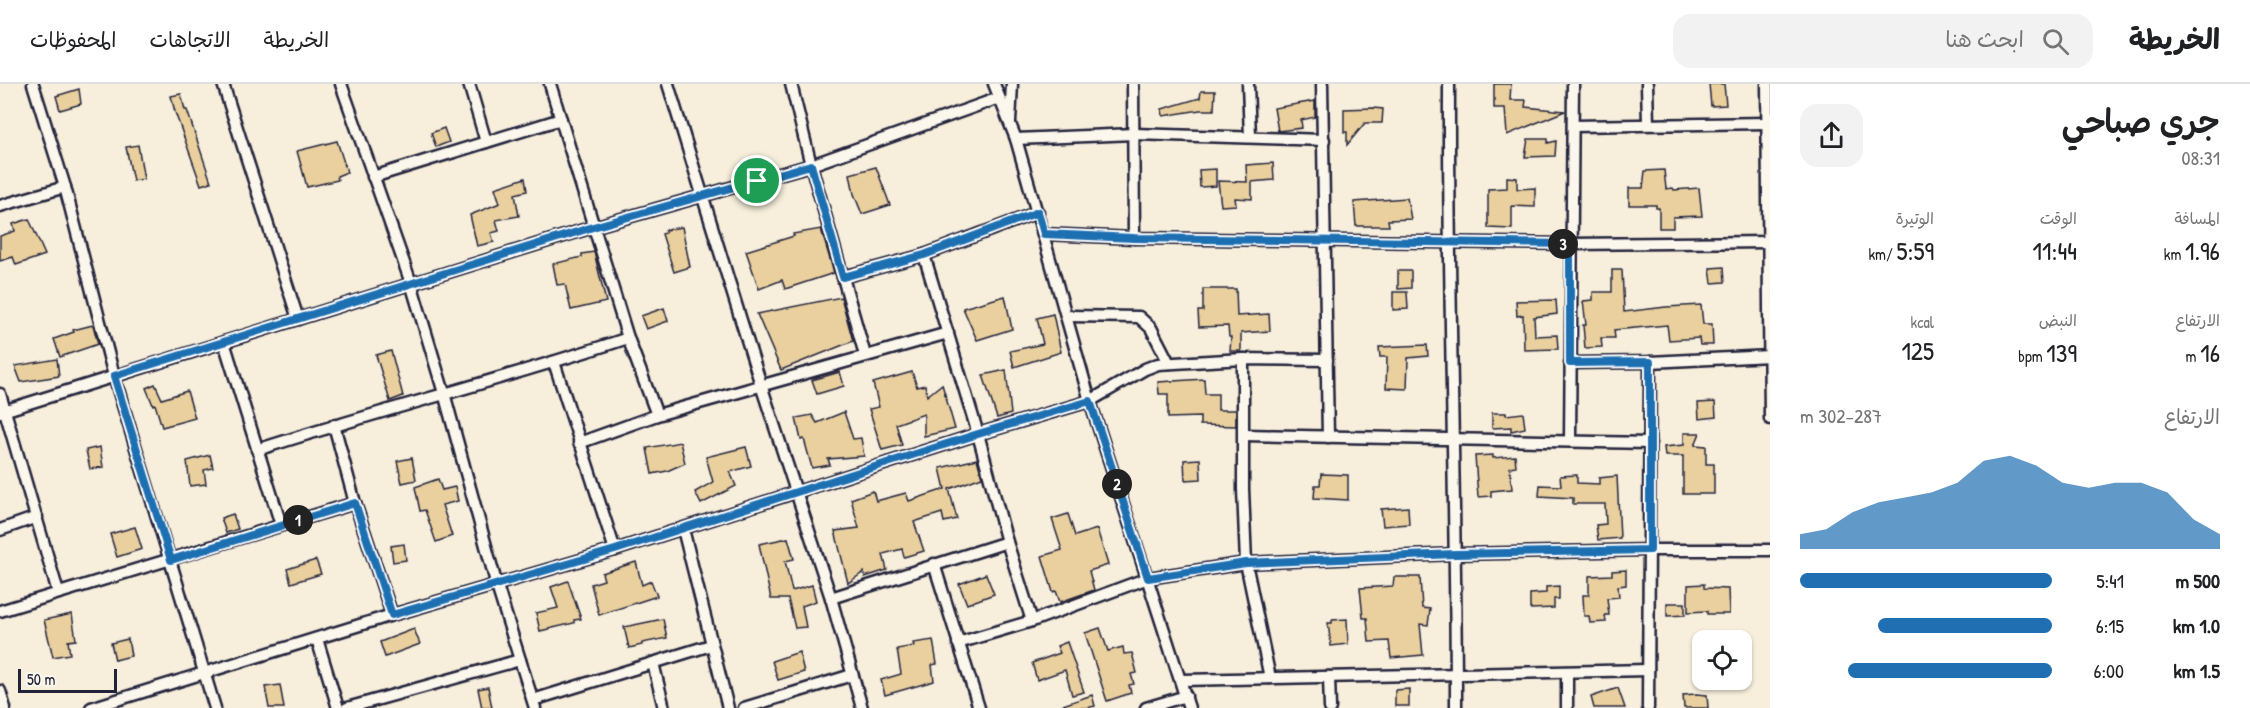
<!DOCTYPE html>
<html lang="ar">
<head>
<meta charset="utf-8">
<style>
	:root { --surface:#fff; --page:#f2f2f2; --text:#202124; --muted:#757577; --line:#e0e0e0; --accent:#1f6fb2 }
	body { margin:0; font-family:"Patrick Hand","Playpen Sans Arabic",sans-serif; background:var(--page); color:var(--text); direction:rtl; height:100vh; display:flex; flex-direction:column; font-size:22px; white-space:nowrap }
	* { box-sizing:border-box; margin:0 }
	p { font-size:20px; color:var(--muted) }
	.icon { flex:none; width:33px; height:33px; fill:none; stroke:currentColor; stroke-width:2; stroke-linecap:round; stroke-linejoin:round }
	.map { position:relative; flex:1; overflow:hidden; direction:ltr }
	.side { display:flex; flex-direction:column; background:var(--surface); width:480px }
	.side>* { flex:none }
	.buttons { position:absolute; left:1692px; top:546px; display:grid; gap:12px }
	.buttons a { display:grid; place-items:center; width:60px; height:60px; border-radius:12px; background:var(--surface); box-shadow:0 2px 4px #0004; font-size:30px }
	.scale { position:absolute; left:18px; bottom:15px; width:99px; box-sizing:border-box; padding-left:6px; border:3px solid #22223b; border-top:0; font-size:16px; line-height:21px; white-space:nowrap; color:#22223b; -webkit-text-stroke:4px #fbf7ec; paint-order:stroke }
	.pin { position:absolute; display:grid; place-items:center; width:51px; height:51px; color:#fff; margin:-26px; border:3px solid #fff; border-radius:50%; box-shadow:0 2px 6px #0007 }
	.km { position:absolute; width:30px; height:30px; margin:-15px; border-radius:50%; background:#222; color:#fff; font-size:16px; line-height:30px; text-align:center }
	.round { display:grid; place-items:center; flex:none; width:63px; height:63px; border-radius:18px; background:var(--page) }
	.headline { display:flex; align-items:center; justify-content:space-between; height:102px; padding:0 30px }
	h1 { font-size:33px; font-weight:600; line-height:45px }
	.metrics { display:grid; grid-template-columns:repeat(3,1fr); gap:9px; height:102px; padding:6px 30px }
	.metrics div { display:grid; align-content:center }
	.metrics b { font-size:26px; font-weight:600 }
	.metrics small { font-size:16px; font-weight:400 }
	.metrics p { font-size:16px }
	.chart { height:168px; padding:12px 30px }
	.chart p { display:flex; justify-content:space-between }
	.chart svg { width:100%; height:108px; margin-top:6px; fill:var(--accent); opacity:.7 }
	ul { padding:0 30px; list-style:none; font-size:20px }
	li { display:grid; grid-template-columns:96px 72px 1fr; align-items:center; height:45px }
	li i { height:15px; border-radius:8px; background:var(--accent) }
	header { display:flex; align-items:center; gap:36px; box-sizing:border-box; height:84px; padding:0 30px; background:var(--surface); border-bottom:2px solid var(--line) }
	header strong { font-size:28px }
	nav { display:flex; gap:33px; margin-inline-start:auto; font-size:21px }
	.search { width:420px; height:54px; background:var(--page); display:flex; align-items:center; gap:15px; box-sizing:border-box; padding:0 21px; border-radius:18px; color:var(--muted); font-size:22px }
	main { display:flex; flex:1; min-height:0 }
	.map>svg:first-child { display:block }
	.building { fill:#e9d09e; stroke:#22223b; stroke-width:1.5 }
	.lines { fill:none; stroke-linecap:round; stroke-linejoin:round }
	.minor-casing { stroke:#22223b; stroke-width:15 }
	.minor { stroke:#fbf7ec; stroke-width:10 }
	.route-casing { stroke:#fff; stroke-width:12 }
	.route { stroke:#1f6fb2; stroke-width:8 }
</style>
</head>
<body>
<header>
<strong>الخريطة</strong>
<div class="search"><svg class="icon" aria-label="search" viewBox="0 0 24 24"><circle cx="10" cy="10" r="6"/><path d="M15 15l6 6"/></svg>ابحث هنا</div>
<nav><a>الخريطة</a><a>الاتجاهات</a><a>المحفوظات</a></nav>
</header>
<main>
<section class="side">
<div class="headline"><div><h1>جري صباحي</h1><p>08:31</p></div><a class="round"><svg class="icon" aria-label="share" viewBox="0 0 24 24"><path d="M12 15V3M7 8l5-5 5 5M5 13v7h14v-7"/></svg></a></div>
<div class="metrics">
<div><p>المسافة</p><b>1.96<small> km</small></b></div>
<div><p>الوقت</p><b>11:44</b></div>
<div><p>الوتيرة</p><b>5:59<small> /km</small></b></div>
</div>
<div class="metrics">
<div><p>الارتفاع</p><b>16<small> m</small></b></div>
<div><p>النبض</p><b>139<small> bpm</small></b></div>
<div><p>kcal</p><b>125</b></div>
</div>
<div class="chart"><p><span>الارتفاع</span>287–302 m</p>
<svg viewBox="0 0 160 44" preserveAspectRatio="none"><path d="M0 44V38L10 36L20 29L30 25L40 23L50 21L60 17L70 8L80 6L90 10L100 17L110 19L120 17L130 17L140 21L150 32L160 38V44z"/></svg>
</div>
<ul>
<li><b>500 m</b>5:41<i style="width:100%"></i></li>
<li><b>1.0 km</b>6:15<i style="width:69%"></i></li>
<li><b>1.5 km</b>6:00<i style="width:81%"></i></li>
</ul>
</section>
<div class="map">
<svg width="1770" height="624" viewBox="0 0 1770 624">
	<rect width="100%" height="100%" fill="#f7efdc"/>
	<filter id="ink" filterUnits="userSpaceOnUse"><feTurbulence type="fractalNoise" baseFrequency=".0167" numOctaves="2"/><feDisplacementMap in="SourceGraphic" scale="12" xChannelSelector="R" yChannelSelector="G"/><feConvolveMatrix kernelMatrix="1 2 1 2 8 2 1 2 1" color-interpolation-filters="sRGB"/></filter>
	<g filter="url(#ink)">
		<g class="building">
			<path d="M1494,0H1511L1510,16H1526L1525,23L1565,27L1507,51L1505,24H1494Z"/>
			<path d="M1709,0H1724L1726,21L1711,22Z"/>
			<path d="M79,5L81,20L60,26L56,12Z"/>
			<path d="M1201,7H1215L1214,26H1200L1163,32L1162,25L1200,14Z"/>
			<path d="M181,10L185,26H187L211,98L201,101L175,28L171,12Z"/>
			<path d="M1315,17V33L1301,36L1302,44L1278,47L1274,24Z"/>
			<path d="M1373,24L1383,25L1382,39H1365L1347,61V48H1344V25Z"/>
			<path d="M444,44L449,58L436,63L431,49Z"/>
			<path d="M1528,55H1548V59L1556,57L1555,72L1525,73Z"/>
			<path d="M337,57L347,88L337,92L338,96L307,103L297,67Z"/>
			<path d="M138,61L144,95L133,97L126,63Z"/>
			<path d="M1273,79L1274,96L1250,98H1252V115L1235,114L1236,121L1221,122L1218,97L1247,98L1246,81Z"/>
			<path d="M876,83L890,121L862,130L854,110L850,90Z"/>
			<path d="M1216,85V102L1200,103L1199,86Z"/>
			<path d="M1664,86L1666,105L1673,104L1674,106L1699,104L1702,132L1673,133V144H1659V124H1656V121H1629V104H1643L1645,87Z"/>
			<path d="M1507,93L1517,94V105L1535,104V123L1512,122V145L1488,144V105L1507,104Z"/>
			<path d="M525,94L527,107L515,110L519,132L496,136L499,147L491,149L494,158L477,162L470,131L500,119L495,104Z"/>
			<path d="M1407,114L1411,135L1388,136L1389,142H1356L1354,118Z"/>
			<path d="M29,135L45,171L16,181L13,173L0,177V152L15,147L13,140Z"/>
			<path d="M682,143L690,183L674,188L662,150L665,149V146Z"/>
			<path d="M821,145L834,189L785,205L782,196L759,205L746,167L794,152L793,150Z"/>
			<path d="M594,168L606,218L571,226L565,200L557,201L553,180L582,173V170Z"/>
			<path d="M1724,183L1725,198L1712,199L1710,184Z"/>
			<path d="M1612,186H1622L1624,228L1666,223L1701,221L1703,240H1712L1713,261H1700L1699,254L1669,256L1667,241L1614,246L1615,254H1601L1602,263L1585,264L1583,241H1586L1583,217L1593,216V208H1612Z"/>
			<path d="M1398,187H1411V204L1398,205Z"/>
			<path d="M1203,205H1236L1237,232L1269,230L1270,247L1241,249V267H1230L1231,253H1229L1228,242L1199,243L1198,227H1203Z"/>
			<path d="M1393,208H1407L1408,225L1393,226Z"/>
			<path d="M1005,212L1012,245L977,256L963,224Z"/>
			<path d="M841,213L853,257L781,286L757,230Z"/>
			<path d="M1556,216L1557,230L1534,233L1535,252L1557,251L1558,265L1524,266L1523,231L1517,232L1516,217Z"/>
			<path d="M664,224L668,237L646,245L641,232Z"/>
			<path d="M1053,230L1061,268L1014,283L1010,267L1043,260L1037,234Z"/>
			<path d="M93,241L98,260L60,273L54,255L74,248L73,246Z"/>
			<path d="M1427,261L1428,272L1408,274L1407,305L1386,304L1387,273H1380L1379,263Z"/>
			<path d="M391,267L403,312L390,317L376,271Z"/>
			<path d="M57,275L59,292L21,298L15,282Z"/>
			<path d="M1006,286L1011,330L997,334L983,291Z"/>
			<path d="M840,288L844,302L817,310L812,296Z"/>
			<path d="M912,288L917,303L925,301L927,312L942,300L955,345L924,352V330L896,340L902,361L882,366L869,325L879,323L873,299Z"/>
			<path d="M1204,295L1205,310H1218V326H1236V342L1200,341V333L1168,334V310H1159L1158,298Z"/>
			<path d="M155,300L162,315L187,307L195,334L162,343L155,320L153,321L146,304Z"/>
			<path d="M1715,318L1716,333L1699,335L1698,319Z"/>
			<path d="M844,328L853,355L861,354L864,372L828,375L830,381L812,384L804,355L801,356L796,334L812,331L817,339Z"/>
			<path d="M1492,329H1506V331L1523,329L1525,344L1511,347V343L1492,344Z"/>
			<path d="M1684,349H1700L1695,361L1706,362V380H1714V410H1683V372H1665L1664,363L1684,361Z"/>
			<path d="M680,358L685,379L667,387L652,390L647,364Z"/>
			<path d="M100,363L103,383L90,385L86,366Z"/>
			<path d="M746,363L751,382L730,388L736,402L701,420L695,408L713,398L706,373Z"/>
			<path d="M210,371L213,384L204,386L206,400L190,402L187,377Z"/>
			<path d="M1493,371V374L1515,372L1516,382L1510,383L1512,405L1491,407V412L1478,413L1475,372Z"/>
			<path d="M412,374L416,396L402,399L397,377Z"/>
			<path d="M977,375L982,393L949,405L957,435L944,438L942,429L914,438L924,467L904,473L902,465L883,470L887,486L865,493L864,488L848,499L835,447L859,444L851,415L873,407L876,417L906,409L909,417L945,405L940,384Z"/>
			<path d="M1200,375L1201,395L1185,396L1184,376Z"/>
			<path d="M1321,390L1348,391V416L1314,414L1315,401H1320Z"/>
			<path d="M1577,391V399L1599,400V394L1617,392L1620,454L1598,456L1596,441L1606,440L1605,420H1573V414L1539,412L1540,401L1561,402L1560,392Z"/>
			<path d="M438,395L442,406L455,403L458,417L442,421L452,452L436,458L425,426L420,427L415,403Z"/>
			<path d="M1408,423L1409,440L1383,442L1381,425Z"/>
			<path d="M233,430L238,445L226,449L221,434Z"/>
			<path d="M1068,430L1075,452L1097,445L1108,481L1089,487L1094,506L1060,518L1056,507L1053,508L1042,472L1062,466L1052,435Z"/>
			<path d="M135,443L142,465L117,473L110,450Z"/>
			<path d="M788,454L794,475L785,477L792,507L812,501L816,517L802,522L806,543L795,544L788,515H771L759,460Z"/>
			<path d="M404,460L406,476L393,478L391,462Z"/>
			<path d="M316,476L321,490L291,499L287,485Z"/>
			<path d="M636,478L642,501L651,497L657,512L599,531L591,500L604,496L602,489Z"/>
			<path d="M1626,486V501L1618,502L1619,513L1607,514L1609,531H1605L1606,538L1590,539L1589,532H1584L1583,511H1589V492L1612,491V487Z"/>
			<path d="M986,490L994,510L967,520L959,500Z"/>
			<path d="M1394,493H1420L1422,524L1430,525L1428,541L1420,540L1423,571L1391,574L1389,557L1369,558L1367,534H1363L1360,504L1393,502Z"/>
			<path d="M568,497L581,535L574,536V539L540,547L536,529L558,524L551,503Z"/>
			<path d="M1704,500V504L1728,505L1729,530H1707V527L1688,528V501Z"/>
			<path d="M1559,502V515H1554V524L1530,525V510L1546,509V503Z"/>
			<path d="M1667,519H1685V531L1667,532Z"/>
			<path d="M72,530L76,556L68,557L70,570L53,573L44,536Z"/>
			<path d="M663,535L667,554L642,559V561L629,564L624,543Z"/>
			<path d="M1347,535L1348,560L1331,562L1328,539H1332V536Z"/>
			<path d="M1100,544L1108,567L1123,563L1124,570L1132,569L1137,589L1131,590L1134,600L1129,601L1131,609L1107,617L1085,549Z"/>
			<path d="M414,545L420,560L385,573L380,558Z"/>
			<path d="M128,555L131,572L115,576L111,559Z"/>
			<path d="M933,556L937,580L932,581L934,597L885,611L881,596L901,590L897,565L914,562L913,559Z"/>
			<path d="M1067,558L1084,608L1072,611L1065,586L1037,596L1032,579L1060,569L1057,562Z"/>
			<path d="M799,568L804,588L778,596L772,577Z"/>
			<path d="M280,601L284,624H269L265,603Z"/>
			<path d="M488,603L492,624H482L478,605Z"/>
			<path d="M1618,604L1625,624H1594L1591,613Z"/>
			<path d="M1409,605V622H1395V606Z"/>
			<path d="M1696,610L1707,611L1708,624H1684L1683,611Z"/>
			<path d="M1092,611L1095,622L1087,624H1060V622Z"/>
		</g>
		<g class="lines">
			<g class="minor-casing">
				<g id="minor">
					<path d="M33,0L65,103L114,292L215,624"/>
					<path d="M223,0L298,235"/>
					<path d="M341,0L411,199L444,309L497,502L535,624"/>
					<path d="M469,0L486,58"/>
					<path d="M550,0L628,254L657,331"/>
					<path d="M668,0L761,301L831,514L862,624"/>
					<path d="M791,0L811,81L865,271"/>
					<path d="M994,0L1016,55L1090,317L1189,624"/>
					<path d="M1133,0L1134,154"/>
					<path d="M1248,0L1250,53"/>
					<path d="M1322,0L1328,353"/>
					<path d="M1449,0C1448,208 1456,416 1456,624"/>
					<path d="M1647,0L1648,40"/>
					<path d="M1767,0L1770,335"/>
					<path d="M1010,38L1012,0"/>
					<path d="M1573,42L1767,39"/>
					<path d="M1016,55L1134,50L1324,56"/>
					<path d="M373,93L561,35"/>
					<path d="M0,122L65,103"/>
					<path d="M1044,150L1134,154L1570,160L1770,158"/>
					<path d="M924,171L978,350L1007,458L1032,537"/>
					<path d="M843,193L924,171L1038,128"/>
					<path d="M1067,232L1139,233L1151,244L1169,279"/>
					<path d="M224,258L281,441"/>
					<path d="M1243,275V405L1246,479L1270,594"/>
					<path d="M554,278L615,466"/>
					<path d="M1570,279L1650,278L1770,272"/>
					<path d="M0,310L58,508"/>
					<path d="M0,328L593,143L811,81L999,14"/>
					<path d="M334,341L355,419L392,531"/>
					<path d="M1244,351L1650,359"/>
					<path d="M1570,356L1573,0"/>
					<path d="M579,359L657,331L948,249"/>
					<path d="M257,366C380,326 506,295 628,254"/>
					<path d="M683,445L728,624"/>
					<path d="M0,446L37,433"/>
					<path d="M934,480L979,624"/>
					<path d="M831,514L1007,458"/>
					<path d="M0,527L355,419"/>
					<path d="M317,555L338,624"/>
					<path d="M958,559L1032,537L1148,494L1246,479L1455,470L1650,466H1770"/>
					<path d="M653,579L664,624"/>
					<path d="M1567,589V624"/>
					<path d="M1329,593L1330,624"/>
					<path d="M1181,596L1648,586"/>
					<path d="M0,607L5,624"/>
					<path d="M533,616L711,561"/>
					<path d="M91,624L392,531L615,466L978,350L1090,317L1145,285L1158,280L1243,275L1327,276"/>
					<path d="M347,624L520,576"/>
					<path d="M744,624L852,591"/>
					<path d="M1146,624L1186,612"/>
					<path d="M1648,624L1650,278"/>
				</g>
			</g>
			<use href="#minor" class="minor"/>
		</g>
	</g>
	<g class="lines" filter="url(#ink)">
		<g class="route-casing">
			<path id="route" d="M811,81L843,193L924,171L1038,128L1044,150L1134,154L1570,160V279L1650,278V466L1455,470L1246,479L1148,494L1090,317L978,350L615,466L392,531L355,419L171,476L114,292L593,143Z"/>
		</g>
		<use href="#route" class="route"/>
	</g>
</svg>
<div class="buttons">
<a><svg class="icon" aria-label="locate" viewBox="0 0 24 24"><circle cx="12" cy="12" r="6"/><path d="M12 2v4M12 18v4M2 12h4M18 12h4"/></svg></a>
</div>
<div class="scale">50 m</div>
<div class="pin" style="left:757px;top:97px;background:#1e9e55"><svg class="icon" aria-label="arrive" viewBox="0 0 24 24"><path d="M6 21V4h12l-3 4 3 4H6"/></svg></div>
<b class="km" style="left:298px;top:436px">1</b>
<b class="km" style="left:1117px;top:400px">2</b>
<b class="km" style="left:1563px;top:160px">3</b>
</div>
</main>
</body>
</html>
